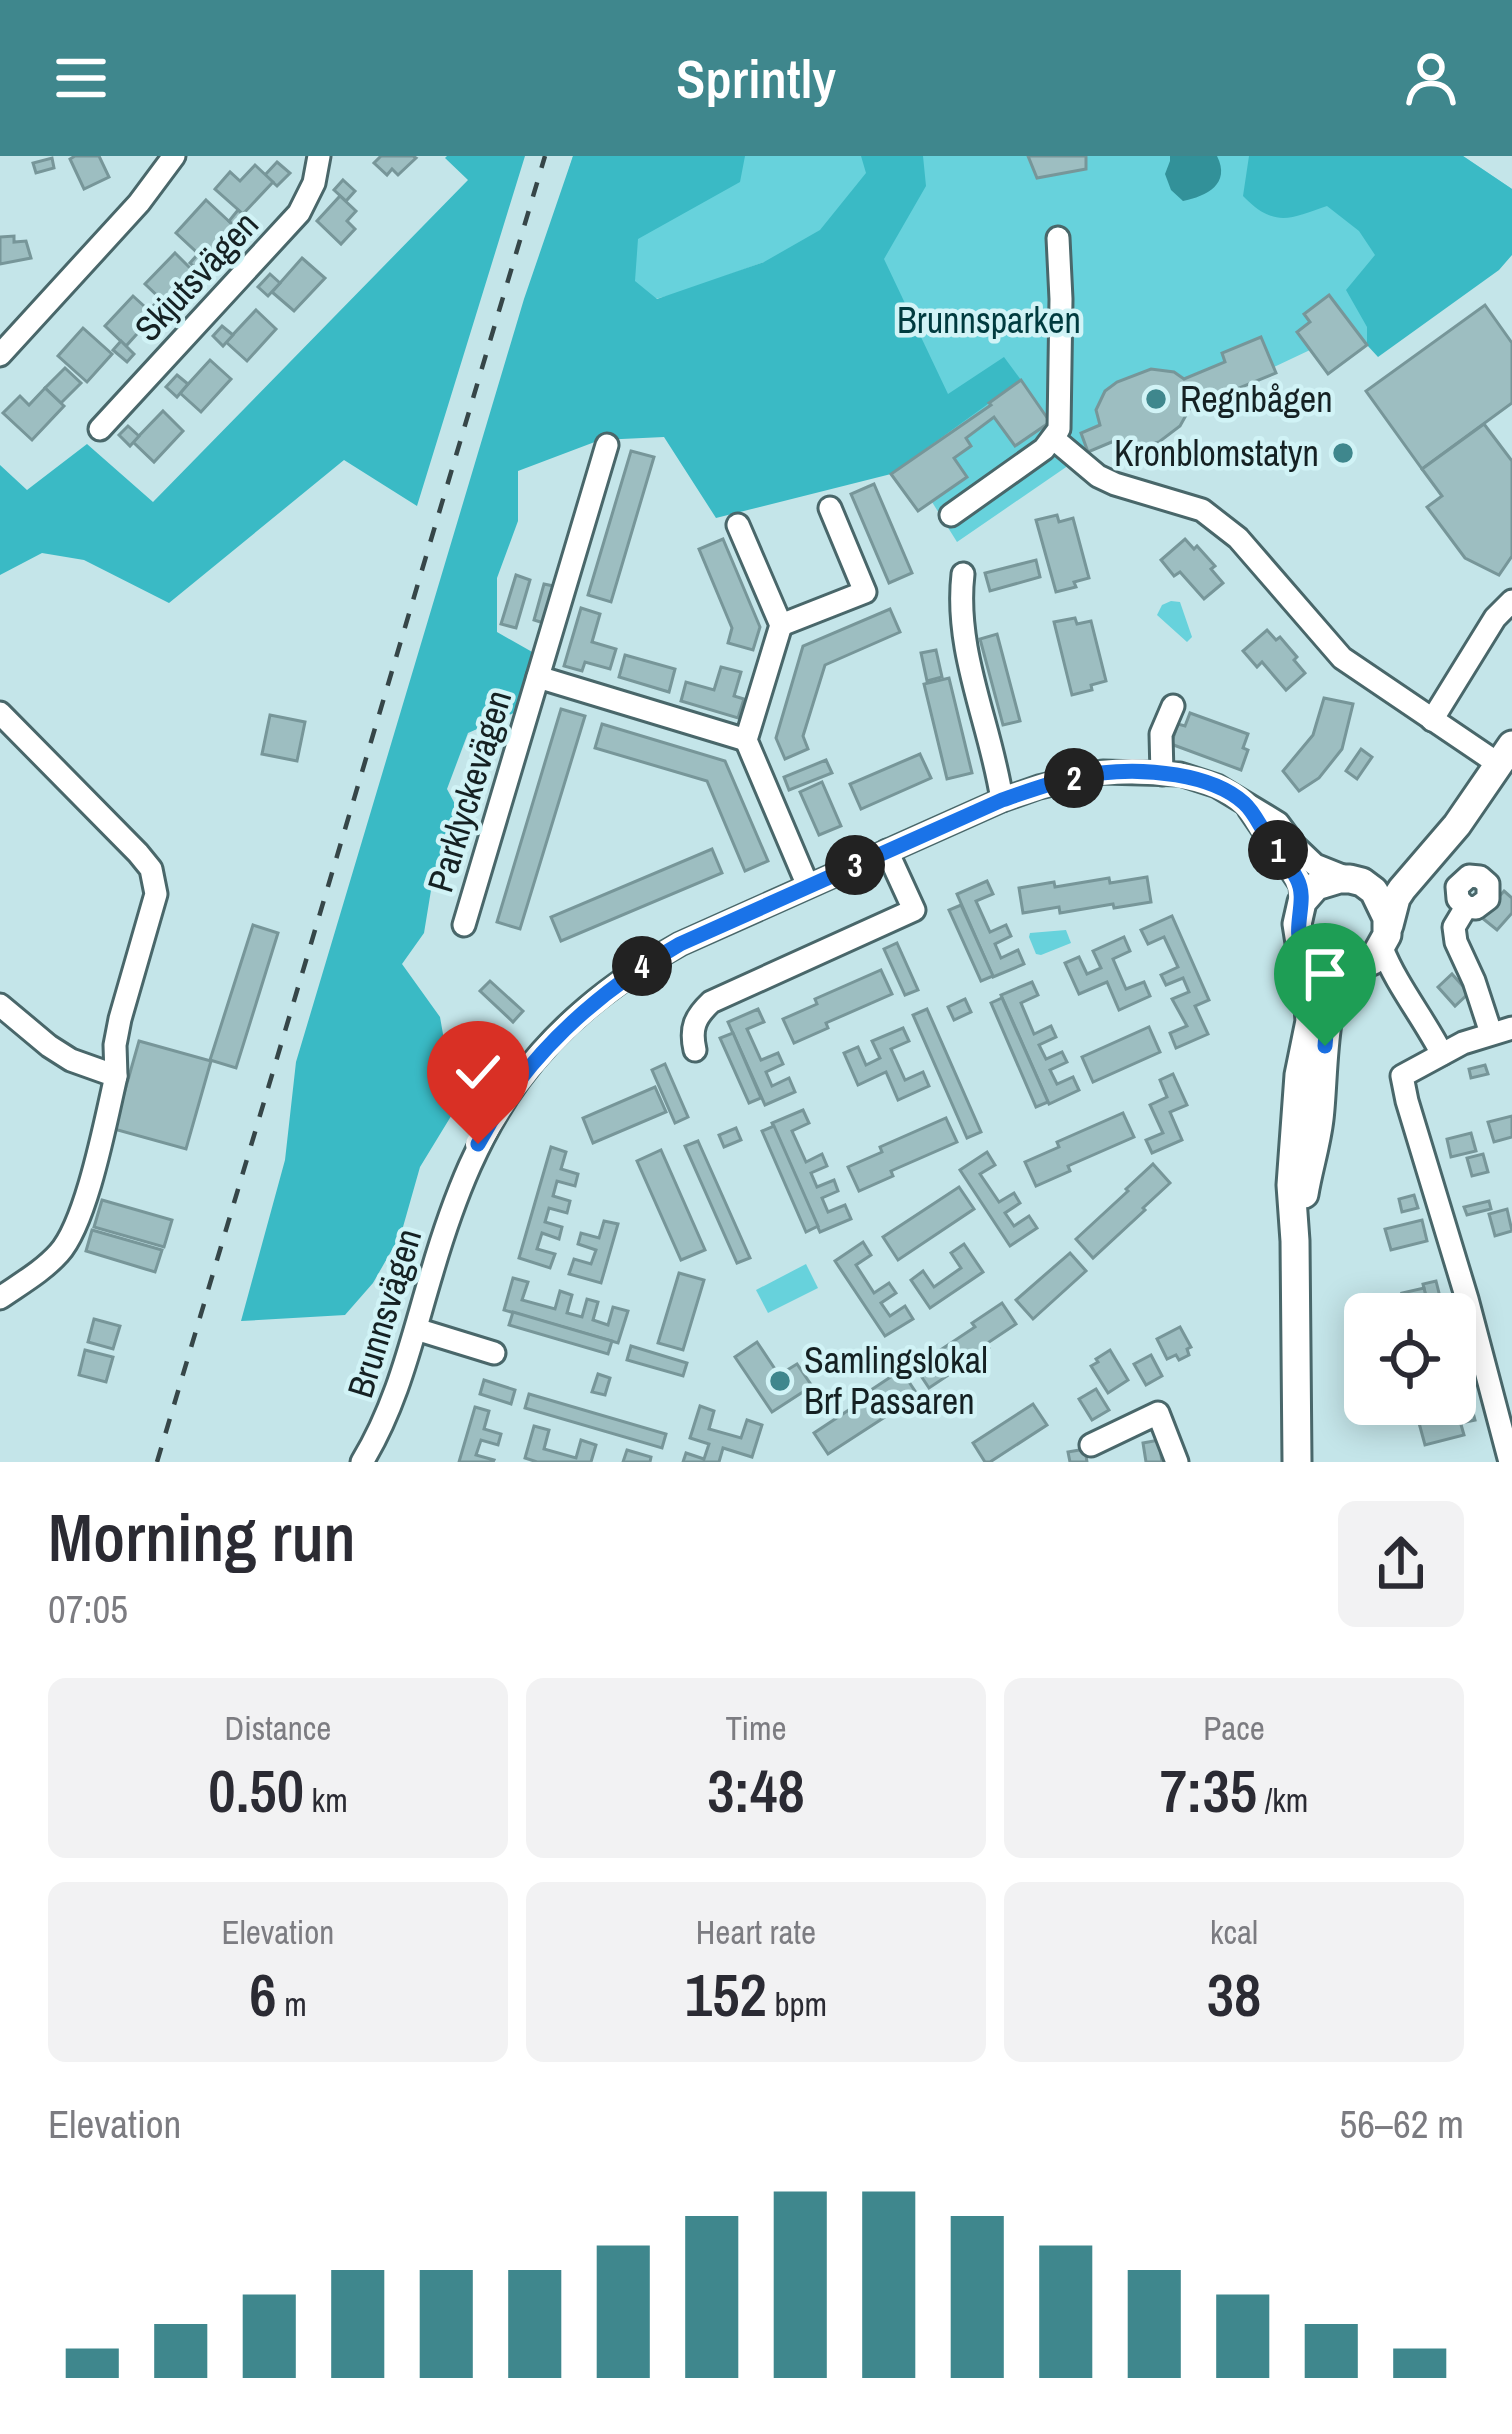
<!DOCTYPE html>
<html lang="en">
<head>
<meta charset="utf-8">
<style>
	:root { --surface:#fff; --page:#f2f2f3; --text:#2b2b33; --muted:#7c7c81; --accent:#3f878d }
	body { margin:0; font-family:"Archivo Narrow",sans-serif; background:var(--page); color:var(--text); height:100vh; display:flex; flex-direction:column; font-size:45px; white-space:nowrap }
	* { box-sizing:border-box; margin:0 }
	p { font-size:39px; color:var(--muted) }
	.icon { flex:none; width:66px; height:66px; fill:none; stroke:currentColor; stroke-width:2; stroke-linecap:round; stroke-linejoin:round }
	.map { position:relative; height:1306px; overflow:hidden }
	.drawer { display:flex; flex-direction:column; background:var(--surface); flex:1 }
	.drawer>* { flex:none }
	.buttons { position:absolute; left:1344px; top:1137px; display:grid; gap:24px }
	.buttons a { display:grid; place-items:center; width:132px; height:132px; border-radius:18px; background:var(--surface); box-shadow:0 6px 30px #0003; font-size:60px }
	.pin { position:absolute; display:grid; place-items:center; width:102px; height:102px; color:#fff; margin:-123px -51px; border-radius:50% 50% 50% 0; rotate:-45deg; box-shadow:0 0 12px #0007 }
	.pin .icon { rotate:45deg }
	.km { position:absolute; width:60px; height:60px; margin:-30px; border-radius:50%; background:#222; color:#fff; font-size:33px; line-height:60px; text-align:center }
	.round { display:grid; place-items:center; flex:none; width:126px; height:126px; border-radius:18px; background:var(--page) }
	.summary { display:flex; align-items:center; justify-content:space-between; height:204px; padding:0 48px }
	h1 { font-size:66px; font-weight:600; line-height:90px }
	.figures { display:grid; grid-template-columns:repeat(3,1fr); gap:18px; height:204px; padding:12px 48px }
	.figures div { display:grid; align-content:center; border-radius:18px; background:var(--page); text-align:center }
	.figures b { font-size:60px; font-weight:600 }
	.figures small { font-size:33px; font-weight:400 }
	.figures p { font-size:33px }
	.chart { height:336px; padding:24px 48px }
	.chart p { display:flex; justify-content:space-between }
	.chart svg { width:100%; height:216px; margin-top:12px; stroke:var(--accent); stroke-width:6 }
	header { display:flex; justify-content:space-between; align-items:center; height:156px; padding:0 48px; background:var(--accent); color:#fff; font-size:54px; font-weight:600 }
	.map>svg:first-child { display:block }
	.green { fill:#67d2dc }
	.forest { fill:#3abac5 }
	.water { fill:#329199 }
	.building { fill:#9dbec1; stroke:#779699; stroke-width:3 }
	.lines { fill:none; stroke-linecap:round; stroke-linejoin:round }
	.minor-casing { stroke:#49676a; stroke-width:27 }
	.major-casing { stroke:#49676a; stroke-width:33 }
	.minor { stroke:#fff; stroke-width:21 }
	.major { stroke:#fff; stroke-width:27 }
	.rail { stroke:#364648; stroke-width:4.5; stroke-dasharray:15 15; stroke-linecap:butt }
	.route-casing { stroke:#fff; stroke-width:24 }
	.route { stroke:#1a73e8; stroke-width:15 }
	.poi-dot { fill:#3f878d; stroke:#d1f3f6; stroke-width:4.5 }
	.labels { text-anchor:middle; dominant-baseline:central; stroke-width:9; stroke-linejoin:round; paint-order:stroke }
	.street-label { font-size:36px; fill:#152123; stroke:#d1f3f6 }
	.park-label { font-size:36px; fill:#003b3f; stroke:#d1f3f6 }
	.poi-label { font-size:36px; fill:#152123; stroke:#d1f3f6; text-anchor:start }
</style>
</head>
<body>
<header><svg class="icon" aria-label="menu" viewBox="0 0 24 24"><path d="M4 6h16M4 12h16M4 18h16"/></svg>Sprintly<svg class="icon" aria-label="person" viewBox="0 0 24 24"><circle cx="12" cy="8" r="4"/><path d="M4 21q1-7 8-7t8 7"/></svg></header>
<div class="map">
<svg width="1512" height="1306" viewBox="0 0 1512 1306">
	<rect width="100%" height="100%" fill="#c4e5e9"/>
	<g class="green">
		<path d="M573,0H1463L1512,33L1367,189L1328,218L1310,194L1274,211L1276,217C1255,226 1211,239 1194,250C1186,256 1184,267 1176,273C1160,288 1134,297 1114,286L1088,296L957,386L932,346L918,355L891,318L764,106L679,137L592,159L562,36Z"/>
		<path d="M1171,445L1180,446L1192,481L1187,486L1157,459L1162,449Z"/>
		<path d="M1066,774L1071,787L1041,799L1036,798L1029,781L1030,777Z"/>
		<path d="M806,1108L818,1132L768,1157L756,1134Z"/>
	</g>
	<g class="forest">
		<path d="M447,0H525L417,350L344,304L169,447L84,404L42,397L0,419V309L27,334L87,288L153,346L468,24L445,2Z"/>
		<path d="M573,0H745L740,26L638,83L635,125L657,143L764,106L820,74L866,17L861,0H923L926,30L884,103L948,238L1004,201L1021,224L891,318L716,362L664,281L600,284L518,315V365L497,422V476L534,497L516,556L468,577L447,633L465,667L434,716L424,777L402,808L440,861L456,952L420,1011L401,1078L373,1127L345,1159L241,1165L285,1004L296,906L524,143Z"/>
		<path d="M1249,0H1463L1512,33V99L1499,114L1378,201L1367,189V171L1346,134L1375,99L1359,75L1327,50C1290,63 1274,72 1243,40Z"/>
	</g>
	<path class="water" d="M1170,0H1217C1231,28 1207,40 1183,45L1171,34L1165,18L1170,5Z"/>
	<g class="building">
		<path d="M75,0H99L109,21L84,33L70,3Z"/>
		<path d="M381,0H413L416,2L398,19L392,13L387,19L374,7Z"/>
		<path d="M1028,0H1086V13L1037,22Z"/>
		<path d="M52,2L54,12L36,17L33,7Z"/>
		<path d="M277,6L290,17L277,30L265,19Z"/>
		<path d="M255,9L273,26L243,58L215,33L230,16L240,25Z"/>
		<path d="M343,24L355,35L346,45L334,34Z"/>
		<path d="M340,40L356,55L347,65L355,73L341,88L317,65Z"/>
		<path d="M206,44L234,70L204,103L176,77Z"/>
		<path d="M238,54L252,67L242,77L229,65Z"/>
		<path d="M14,80V86L26,85L31,102L0,108V81Z"/>
		<path d="M175,97L193,115L164,146L145,128Z"/>
		<path d="M198,98L213,111L204,120L190,107Z"/>
		<path d="M302,102L325,122L294,155L272,136Z"/>
		<path d="M270,118L280,127L268,140L258,131Z"/>
		<path d="M1329,139L1367,189L1328,218L1297,176L1310,166L1304,158Z"/>
		<path d="M133,140L154,159L126,190L105,170Z"/>
		<path d="M160,143L173,155L165,163L152,151Z"/>
		<path d="M1485,149L1512,187V247L1422,313L1366,235Z"/>
		<path d="M256,154L276,173L247,205L226,186Z"/>
		<path d="M222,170L233,179L223,190L213,180Z"/>
		<path d="M83,172L112,198L87,226L58,200Z"/>
		<path d="M1261,181L1276,217L1190,252L1180,270L1159,286L1141,291L1122,290L1114,285L1088,296L1081,277L1100,269L1096,254L1105,235L1117,226L1151,213L1174,216L1184,223L1225,206L1222,197Z"/>
		<path d="M121,185L134,198L127,206L113,194Z"/>
		<path d="M210,204L231,223L201,256L180,237Z"/>
		<path d="M65,212L81,227L61,247L45,232Z"/>
		<path d="M177,219L188,228L177,241L166,231Z"/>
		<path d="M1021,224L1050,266L1015,290L994,261L966,282L971,290L954,302L967,321L918,355L891,318L991,249L989,247Z"/>
		<path d="M45,232L64,250L32,284L3,257L20,240L29,249Z"/>
		<path d="M163,255L183,275L154,306L133,286Z"/>
		<path d="M1484,268L1512,305V400L1499,419L1465,402L1427,351L1442,340L1422,313Z"/>
		<path d="M128,270L139,280L130,290L119,279Z"/>
		<path d="M631,295L654,301L611,446L588,439Z"/>
		<path d="M874,328L912,417L889,427L851,338Z"/>
		<path d="M1057,359L1059,366L1073,362L1089,422L1074,426L1076,431L1056,436L1036,364Z"/>
		<path d="M723,383L760,471L753,494L728,487L732,472L699,393Z"/>
		<path d="M1185,383L1194,393L1197,390L1215,410L1211,413L1223,427L1204,443L1180,416L1174,420L1161,404Z"/>
		<path d="M1036,404L1040,421L990,435L985,417Z"/>
		<path d="M516,419L530,424L516,472L501,468Z"/>
		<path d="M544,428L558,431L547,468L534,464Z"/>
		<path d="M581,452L600,458L592,486L616,493L610,513L585,506L582,515L564,510Z"/>
		<path d="M890,453L900,476L825,509L803,580L808,593L785,603L776,582L803,490Z"/>
		<path d="M1075,462L1077,468L1091,465L1106,525L1091,529L1092,534L1072,539L1054,466Z"/>
		<path d="M1267,474L1276,484L1280,481L1297,501L1294,504L1305,517L1286,534L1262,506L1257,511L1243,495Z"/>
		<path d="M997,478L1020,565L1003,569L980,483Z"/>
		<path d="M936,494L942,521L927,525L921,497Z"/>
		<path d="M625,499L675,513L669,536L619,521Z"/>
		<path d="M721,511L741,516L734,540L744,543L738,562L681,545L686,526L714,534Z"/>
		<path d="M949,522L972,617L947,623L924,528Z"/>
		<path d="M1324,542L1353,548L1342,593L1319,622L1299,635L1283,615L1313,579Z"/>
		<path d="M561,553L585,560L520,773L497,766Z"/>
		<path d="M1190,557L1248,578L1243,592L1248,594L1241,614L1171,588L1178,568L1185,570Z"/>
		<path d="M270,559L305,566L297,605L262,598Z"/>
		<path d="M602,568L725,605L768,705L745,715L707,625L595,592Z"/>
		<path d="M1361,593L1372,601L1357,623L1346,615Z"/>
		<path d="M920,598L931,622L861,653L850,628Z"/>
		<path d="M826,604L832,617L789,634L784,621Z"/>
		<path d="M822,626L841,670L819,679L800,636Z"/>
		<path d="M712,693L722,717L561,785L551,761Z"/>
		<path d="M1147,721L1151,746L1114,752L1113,748L1060,757L1059,751L1023,757L1019,732L1054,726L1055,731L1109,722L1110,727Z"/>
		<path d="M987,725L993,738L976,745L990,776L1006,769L1011,780L995,788L1001,802L1018,794L1024,808L993,821L957,738Z"/>
		<path d="M1504,735L1512,742V757L1497,774L1481,761Z"/>
		<path d="M961,749L993,820L981,825L949,754Z"/>
		<path d="M1172,760L1209,844L1195,850L1208,878L1176,892L1170,877L1187,870L1172,843L1189,836L1183,822L1166,829L1161,819L1178,811L1164,781L1148,788L1141,774Z"/>
		<path d="M253,769L278,777L236,912L210,904Z"/>
		<path d="M1124,781L1130,795L1113,803L1126,833L1144,826L1150,840L1119,854L1107,826L1079,838L1065,807L1079,801L1087,818L1101,812L1093,795Z"/>
		<path d="M897,787L918,834L905,839L884,793Z"/>
		<path d="M881,814L892,838L826,867L828,872L794,887L783,863L817,848L815,843Z"/>
		<path d="M1452,818L1469,837L1455,850L1438,831Z"/>
		<path d="M490,825L523,855L513,866L480,835Z"/>
		<path d="M1032,826L1038,839L1021,847L1034,878L1051,870L1056,881L1039,889L1046,903L1062,896L1067,906L1050,914L1057,928L1073,921L1079,934L1049,948L1001,839Z"/>
		<path d="M1002,842L1048,946L1036,951L991,847Z"/>
		<path d="M965,843L971,856L954,864L948,851Z"/>
		<path d="M758,853L764,866L747,873L761,904L778,897L783,908L766,916L772,930L789,922L795,936L765,949L728,866Z"/>
		<path d="M927,853L981,976L967,982L913,859Z"/>
		<path d="M1149,871L1160,896L1093,926L1082,901Z"/>
		<path d="M903,872L909,885L891,893L905,924L923,916L929,930L898,944L886,916L858,929L844,897L858,891L866,909L880,902L872,885Z"/>
		<path d="M733,877L761,942L749,947L720,882Z"/>
		<path d="M139,885L211,905L186,993L114,973Z"/>
		<path d="M665,908L688,961L675,967L652,914Z"/>
		<path d="M1485,909L1488,918L1471,922L1469,913Z"/>
		<path d="M1173,918L1187,949L1170,956L1182,984L1152,997L1146,984L1163,977L1150,949L1167,941L1160,924Z"/>
		<path d="M655,931L666,956L593,987L583,962Z"/>
		<path d="M803,954L809,967L792,975L806,1006L822,998L827,1010L811,1017L817,1031L834,1024L838,1035L822,1042L828,1056L845,1049L851,1063L820,1076L772,967Z"/>
		<path d="M1123,957L1134,981L1068,1010L1070,1015L1036,1030L1025,1006L1059,991L1057,986Z"/>
		<path d="M1512,960V981L1494,986L1488,966Z"/>
		<path d="M946,962L957,986L891,1015L893,1020L859,1035L848,1011L882,996L880,991Z"/>
		<path d="M774,970L818,1070L806,1076L762,975Z"/>
		<path d="M736,972L741,984L724,991L719,979Z"/>
		<path d="M1471,977L1476,995L1451,1001L1447,983Z"/>
		<path d="M698,985L750,1102L737,1107L685,990Z"/>
		<path d="M551,991L566,996L561,1013L578,1018L575,1030L557,1025L553,1040L570,1045L567,1057L549,1052L545,1066L562,1071L559,1083L542,1077L537,1093L555,1098L550,1112L519,1102Z"/>
		<path d="M661,994L705,1094L681,1104L637,1005Z"/>
		<path d="M987,996L995,1009L980,1018L999,1046L1014,1037L1020,1047L1005,1057L1014,1070L1029,1060L1037,1072L1010,1090L960,1014Z"/>
		<path d="M1483,998L1488,1016L1472,1020L1467,1002Z"/>
		<path d="M1153,1008L1170,1027L1143,1052L1145,1054L1093,1102L1076,1083L1128,1035L1126,1033Z"/>
		<path d="M959,1031L974,1053L898,1104L883,1081Z"/>
		<path d="M1414,1039L1418,1052L1402,1056L1399,1043Z"/>
		<path d="M102,1044L172,1064L164,1091L94,1071Z"/>
		<path d="M1489,1045L1491,1053L1467,1059L1464,1051Z"/>
		<path d="M1507,1053L1512,1075L1495,1080L1489,1058Z"/>
		<path d="M1422,1064L1427,1085L1391,1094L1385,1073Z"/>
		<path d="M604,1065L618,1068L601,1127L569,1118L574,1103L591,1108L596,1094L578,1088L581,1077L599,1082Z"/>
		<path d="M92,1074L162,1094L155,1116L86,1095Z"/>
		<path d="M863,1086L871,1099L856,1109L874,1137L889,1127L896,1137L881,1147L890,1160L905,1150L913,1163L885,1180L835,1105Z"/>
		<path d="M964,1088L983,1116L930,1152L911,1124L923,1115L934,1131L961,1112L951,1097Z"/>
		<path d="M1070,1097L1086,1115L1033,1163L1016,1144Z"/>
		<path d="M679,1117L704,1124L683,1194L658,1187Z"/>
		<path d="M513,1122L528,1126L522,1144L555,1153L560,1135L572,1139L567,1157L582,1161L587,1143L598,1146L593,1164L608,1169L613,1151L628,1155L618,1187L504,1154Z"/>
		<path d="M1436,1125L1440,1141L1427,1145L1423,1128Z"/>
		<path d="M1424,1132L1429,1154L1412,1158H1390L1387,1146L1404,1142L1402,1137Z"/>
		<path d="M1002,1147L1016,1168L986,1188L989,1192L929,1232L915,1211L975,1171L972,1167Z"/>
		<path d="M513,1156L612,1185L608,1198L509,1169Z"/>
		<path d="M94,1163L120,1170L113,1193L88,1186Z"/>
		<path d="M1180,1171L1191,1191L1187,1193L1189,1199L1179,1204L1176,1199L1167,1203L1157,1183Z"/>
		<path d="M757,1186L779,1219L797,1208L812,1230L772,1256L735,1201Z"/>
		<path d="M631,1190L687,1207L683,1220L627,1204Z"/>
		<path d="M85,1194L113,1201L106,1226L79,1219Z"/>
		<path d="M1110,1194L1128,1224L1108,1237L1091,1210L1098,1206L1096,1203Z"/>
		<path d="M1151,1199L1162,1220L1146,1229L1134,1208Z"/>
		<path d="M901,1214L915,1235L885,1254L888,1259L828,1298L814,1277L873,1238L871,1234Z"/>
		<path d="M598,1218L610,1222L605,1239L592,1236Z"/>
		<path d="M484,1224L515,1234L511,1248L480,1238Z"/>
		<path d="M1096,1233L1109,1254L1092,1264L1079,1243Z"/>
		<path d="M529,1238L666,1278L662,1292L525,1252Z"/>
		<path d="M1033,1248L1047,1269L990,1306H985L973,1287Z"/>
		<path d="M1471,1249L1475,1264L1461,1267L1457,1252Z"/>
		<path d="M700,1250L714,1255L709,1273L741,1282L747,1264L762,1269L752,1301L723,1292L719,1306H683L686,1297L704,1303L709,1288L690,1282Z"/>
		<path d="M475,1251L489,1255L484,1273L501,1278L498,1289L481,1284L476,1299L494,1304L493,1306H459Z"/>
		<path d="M1458,1258L1464,1279L1425,1289L1419,1267Z"/>
		<path d="M534,1270L549,1274L544,1293L576,1302L581,1284L596,1289L591,1306H537L525,1302Z"/>
		<path d="M1159,1284L1162,1306H1146L1143,1287Z"/>
		<path d="M1085,1293L1087,1306H1070L1068,1296Z"/>
		<path d="M627,1294L651,1301L650,1306H623Z"/>
	</g>
	<g class="lines">
		<g class="minor-casing">
			<g id="minor">
				<path d="M0,199L139,47L174,0"/>
				<path d="M100,273L299,57L314,27L319,0"/>
				<path d="M1054,283L1098,320L1115,328L1202,354L1238,382L1342,502L1500,609"/>
				<path d="M951,359L1044,293L1059,273L1061,143L1058,82"/>
				<path d="M738,369L781,469L746,584L808,730"/>
				<path d="M963,418C954,496 991,569 1002,644"/>
				<path d="M781,469L865,436L830,352"/>
				<path d="M538,521L746,584"/>
				<path d="M0,557L138,697L151,713L156,738L120,863L115,889L116,920"/>
				<path d="M1432,564L1495,462L1512,445"/>
				<path d="M1162,618L1161,578L1173,550"/>
				<path d="M1249,653L1301,729L1302,746"/>
				<path d="M1466,751L1458,743L1457,731L1469,720L1480,721L1488,728V743L1476,752L1466,751L1454,771L1456,786L1474,825L1491,877"/>
				<path d="M464,769L607,289"/>
				<path d="M1382,792C1397,830 1423,861 1442,898"/>
				<path d="M0,849L49,890L71,904L116,920C106,963 87,1066 59,1097C43,1115 20,1128 0,1142"/>
				<path d="M695,894C690,872 695,861 711,846L914,754L887,695"/>
				<path d="M416,1173L494,1197"/>
				<path d="M1091,1289L1158,1257L1177,1306"/>
				<path d="M362,1306C398,1247 412,1182 432,1116C478,959 535,870 680,788L1002,644L1039,631L1103,616L1180,618L1217,630L1278,667L1295,690L1315,709L1350,723"/>
				<path d="M1510,1306L1467,1143L1407,945L1402,920L1463,887L1512,872"/>
			</g>
		</g>
		<g class="major-casing">
			<g id="major">
				<path d="M1389,769L1396,742L1402,733L1457,669L1512,589"/>
				<path d="M1304,1038C1308,1013 1316,989 1319,963C1324,922 1321,847 1344,814"/>
				<path d="M1297,1306L1295,1085L1291,1029L1299,919L1310,865L1308,838L1297,768L1302,746L1316,730L1339,723H1350L1362,726L1374,735L1387,762V779L1373,804C1348,817 1319,818 1302,793"/>
			</g>
		</g>
		<use href="#minor" class="minor"/>
		<use href="#major" class="major"/>
		<path class="rail" d="M157,1306L545,0"/>
	</g>
	<g class="lines">
		<g class="route-casing">
			<path id="route" d="M478,988C525,900 595,837 680,788L1002,644C1034,633 1067,621 1101,617C1144,612 1211,617 1244,647C1253,655 1259,668 1265,677C1276,693 1289,707 1297,723C1309,746 1290,772 1304,796C1312,810 1330,812 1344,814C1329,836 1327,864 1325,890"/>
		</g>
		<use href="#route" class="route"/>
	</g>
	<g class="poi-dot">
		<circle cx="1156" cy="243" r="12"/>
		<circle cx="1343" cy="297" r="12"/>
		<circle cx="780" cy="1225" r="12"/>
	</g>
	<g class="labels">
		<g class="street-label">
			<text transform="translate(196 120) rotate(-47)">Skjutsvägen</text>
			<text transform="translate(469 635) rotate(-73)">Parklyckevägen</text>
			<text transform="translate(384 1157) rotate(-73)">Brunnsvägen</text>
		</g>
		<g class="park-label">
			<text x="989" y="164">Brunnsparken</text>
		</g>
		<g class="poi-label">
			<text x="1180" y="243">Regnbågen</text>
			<text x="1319" y="297" text-anchor="end">Kronblomstatyn</text>
			<text x="804" y="1204">Samlingslokal<tspan x="804" dy="41">Brf Passaren</tspan></text>
		</g>
	</g>
</svg>
<div class="buttons">
<a><svg class="icon" aria-label="locate" viewBox="0 0 24 24"><circle cx="12" cy="12" r="6"/><path d="M12 2v4M12 18v4M2 12h4M18 12h4"/></svg></a>
</div>
<div class="pin" style="left:1325px;top:890px;background:#1e9e55"><svg class="icon" aria-label="arrive" viewBox="0 0 24 24"><path d="M6 21V4h12l-3 4 3 4H6"/></svg></div>
<div class="pin" style="left:478px;top:988px;background:#d93025"><svg class="icon" aria-label="check" viewBox="0 0 24 24"><path d="M5 12l5 5 9-10"/></svg></div>
<b class="km" style="left:1278px;top:694px">1</b>
<b class="km" style="left:1074px;top:622px">2</b>
<b class="km" style="left:855px;top:709px">3</b>
<b class="km" style="left:642px;top:810px">4</b>
</div>
<section class="drawer">
<div class="summary"><div><h1>Morning run</h1><p>07:05</p></div><a class="round"><svg class="icon" aria-label="share" viewBox="0 0 24 24"><path d="M12 15V3M7 8l5-5 5 5M5 13v7h14v-7"/></svg></a></div>
<div class="figures">
<div><p>Distance</p><b>0.50<small> km</small></b></div>
<div><p>Time</p><b>3:48</b></div>
<div><p>Pace</p><b>7:35<small> /km</small></b></div>
</div>
<div class="figures">
<div><p>Elevation</p><b>6<small> m</small></b></div>
<div><p>Heart rate</p><b>152<small> bpm</small></b></div>
<div><p>kcal</p><b>38</b></div>
</div>
<div class="chart"><p><span>Elevation</span>56–62 m</p>
<svg viewBox="0 0 160 44" preserveAspectRatio="none"><path d="M5 44V38M15 44V33M25 44V27M35 44V22M45 44V22M55 44V22M65 44V17M75 44V11M85 44V6M95 44V6M105 44V11M115 44V17M125 44V22M135 44V27M145 44V33M155 44V38"/></svg>
</div>
</section>
</body>
</html>
